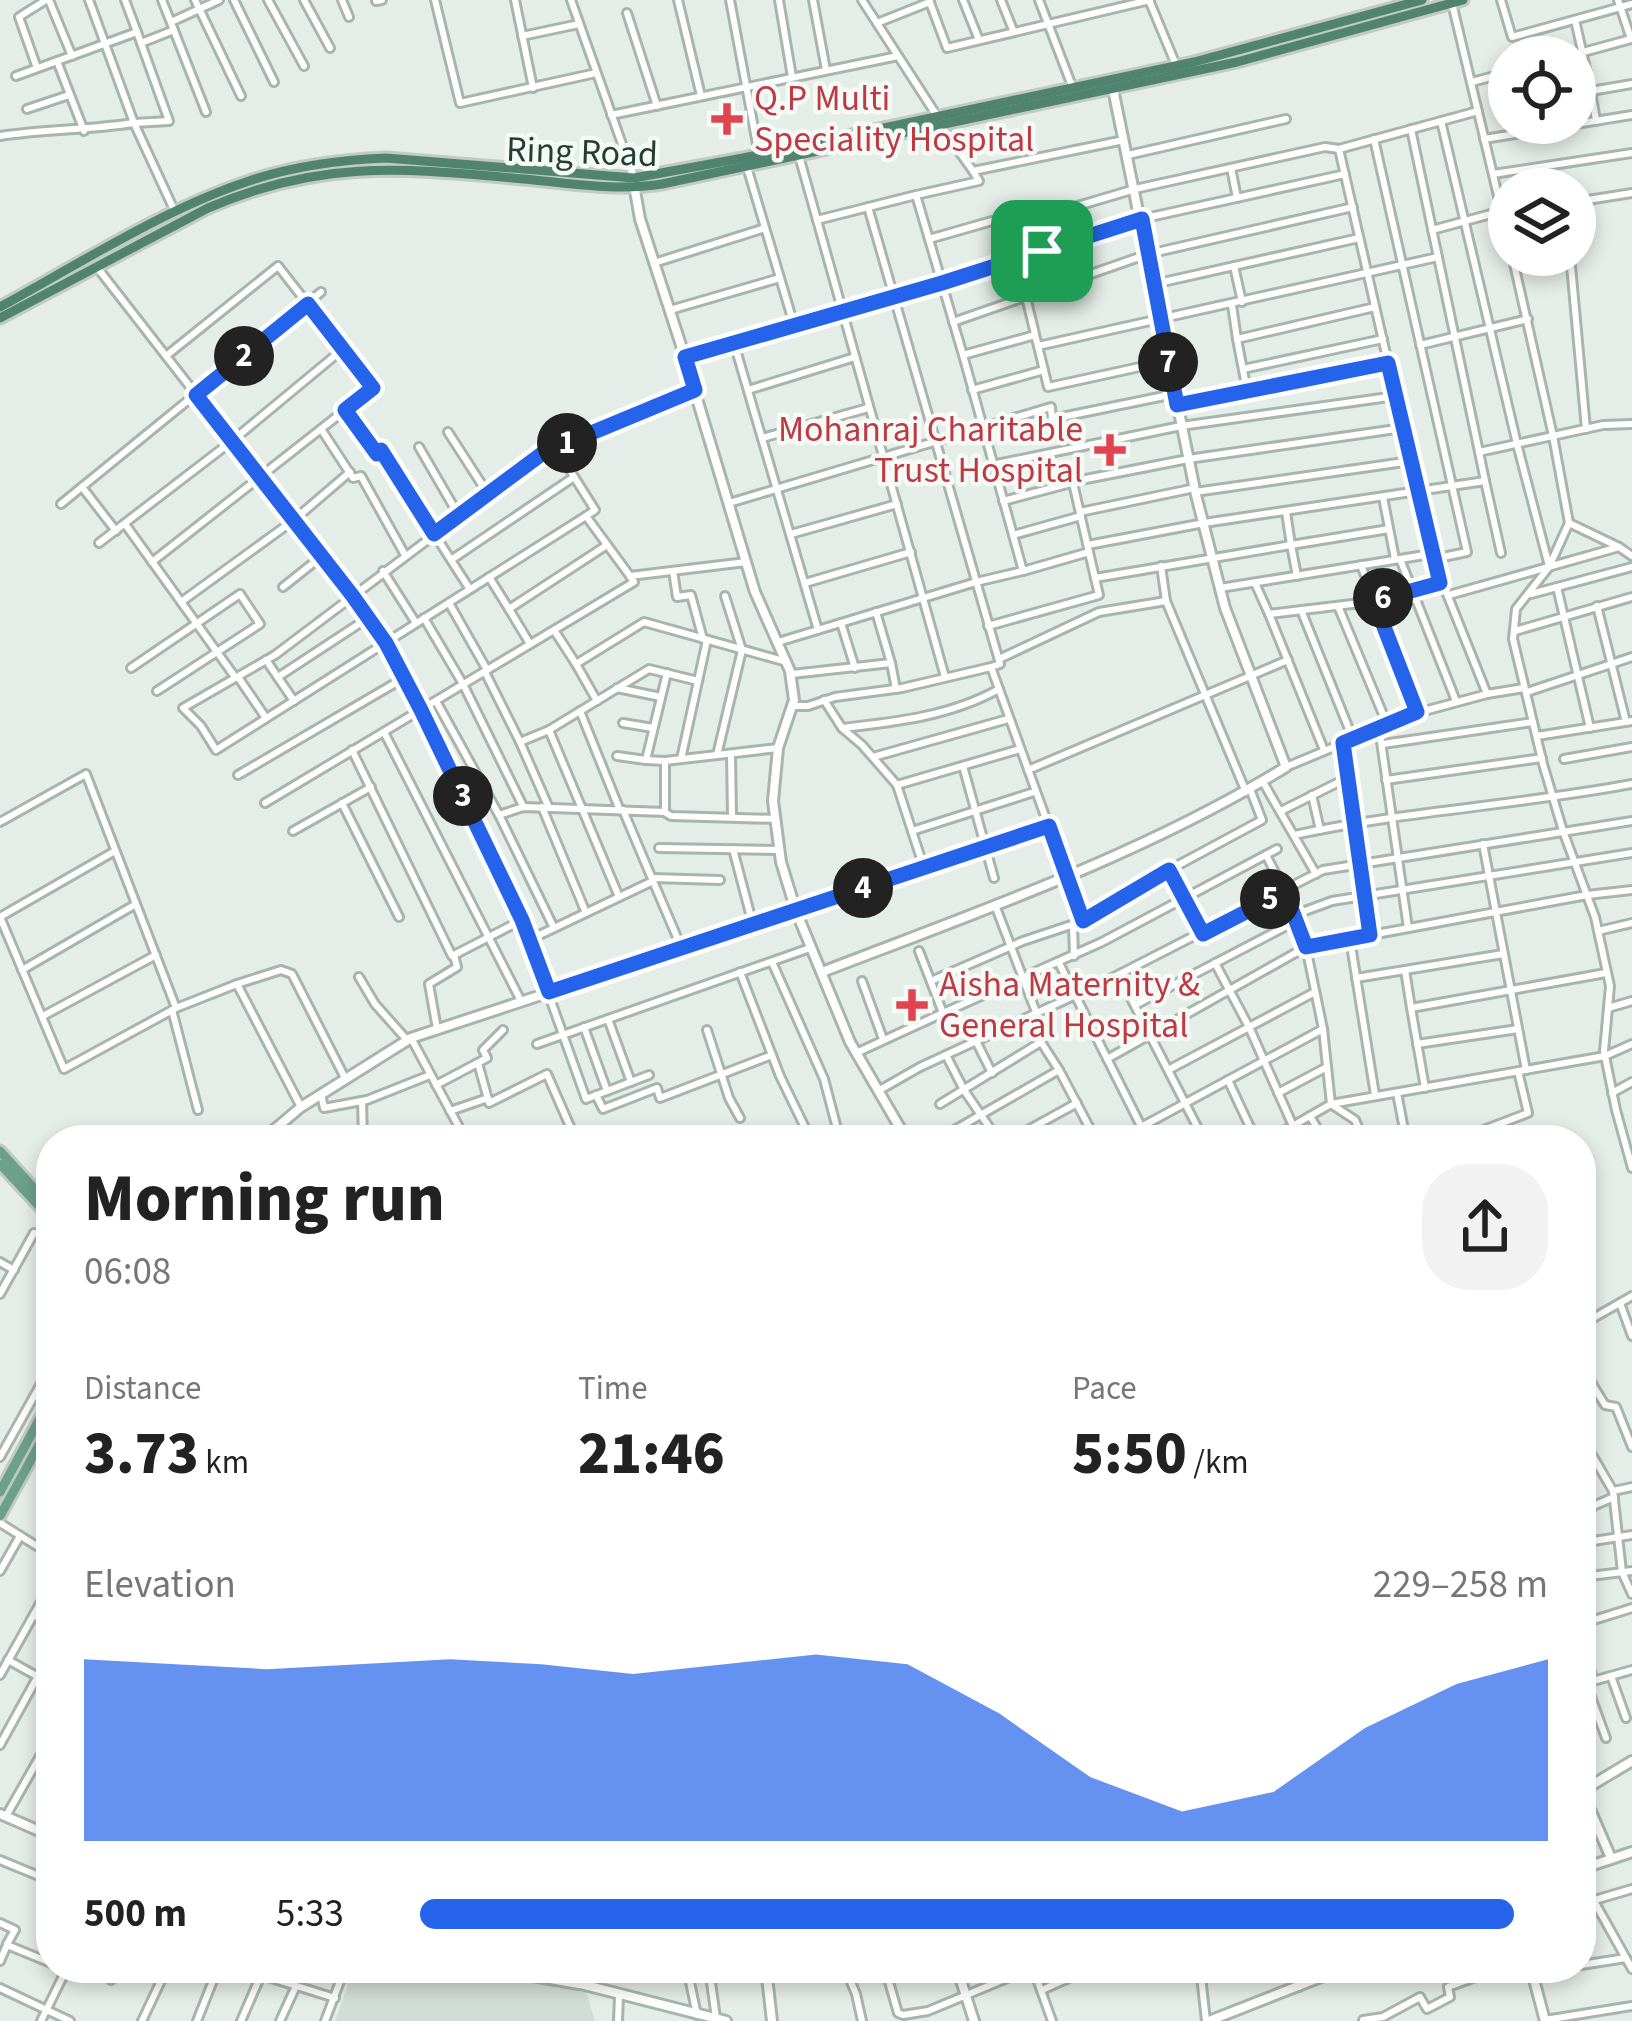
<!DOCTYPE html>
<html lang="en">
<head>
<meta charset="utf-8">
<style>
	:root { --surface:#fff; --page:#f2f2f2; --text:#222; --muted:#767676; --accent:#2563eb }
	body { margin:0; font-family:"Source Sans 3",sans-serif; background:var(--page); color:var(--text); height:100vh; display:flex; flex-direction:column; font-size:45px; white-space:nowrap }
	* { box-sizing:border-box; margin:0 }
	p { font-size:39px; color:var(--muted) }
	.icon { flex:none; width:66px; height:66px; fill:none; stroke:currentColor; stroke-width:2; stroke-linecap:round; stroke-linejoin:round }
	.map { position:relative; flex:1; overflow:hidden }
	.drawer { position:absolute; left:36px; top:1125px; width:1560px; height:858px; display:flex; flex-direction:column; background:var(--surface); border-radius:48px; box-shadow:0 6px 18px #0003 }
	.drawer>* { flex:none }
	.fabs { position:absolute; left:1488px; top:36px; display:grid; gap:24px }
	.fabs a { display:grid; place-items:center; width:108px; height:108px; border-radius:50%; background:var(--surface); box-shadow:0 6px 18px #0003; font-size:60px }
	.pin { position:absolute; display:grid; place-items:center; width:102px; height:102px; color:#fff; margin:-51px; border-radius:24px; box-shadow:0 6px 18px #0006 }
	.km { position:absolute; width:60px; height:60px; margin:-30px; border-radius:50%; background:#222; color:#fff; font-size:33px; line-height:60px; text-align:center }
	.round { display:grid; place-items:center; flex:none; width:126px; height:126px; border-radius:48px; background:var(--page) }
	.head { display:flex; align-items:center; justify-content:space-between; height:204px; padding:0 48px }
	h1 { font-size:66px; font-weight:800; line-height:90px }
	.stats { display:grid; grid-template-columns:repeat(3,1fr); gap:18px; height:204px; padding:12px 48px }
	.stats div { display:grid; align-content:center }
	.stats b { font-size:60px; font-weight:800 }
	.stats small { font-size:33px; font-weight:400 }
	.stats p { font-size:33px }
	.chart { height:336px; padding:24px 48px }
	.chart p { display:flex; justify-content:space-between }
	.chart svg { width:100%; height:216px; margin-top:12px; fill:var(--accent); opacity:.7 }
	ul { padding:0 48px; list-style:none; font-size:39px }
	li { display:grid; grid-template-columns:192px 144px 1fr; align-items:center; height:90px }
	li i { height:30px; border-radius:15px; background:var(--accent) }
	.map>svg:first-child { display:block }
	.built { fill:#d3ddd7 }
	.lines { fill:none; stroke-linecap:round; stroke-linejoin:round }
	.minor-casing { stroke:#a8b5ae; stroke-width:12 }
	.tertiary-casing { stroke:#a8b5ae; stroke-width:14 }
	.secondary-casing { stroke:#a4b8ae; stroke-width:14 }
	.primary-casing { stroke:#c2c9c6; stroke-width:15 }
	.trunk-casing { stroke:#c2c9c6; stroke-width:15 }
	.minor { stroke:#fff; stroke-width:6 }
	.tertiary { stroke:#fff; stroke-width:8 }
	.secondary { stroke:#fff; stroke-width:8 }
	.primary { stroke:#6da08b; stroke-width:9 }
	.trunk { stroke:#508470; stroke-width:9 }
	.route-casing { stroke:#fff; stroke-width:24 }
	.route { stroke:#2563eb; stroke-width:15 }
	.health-dot { fill:#e0444e; stroke:#f6faf7; stroke-width:4.5 }
	.labels { text-anchor:middle; dominant-baseline:central; stroke-width:9; stroke-linejoin:round; paint-order:stroke }
	.health-label { font-size:36px; fill:#be3a42; stroke:#f6faf7; text-anchor:start }
	.street-label { font-size:36px; fill:#253e34; stroke:#f6faf7 }
</style>
</head>
<body>
<div class="map">
<svg width="1632" height="2021" viewBox="0 0 1632 2021">
	<rect width="100%" height="100%" fill="#e5ede8"/>
	<path class="built" d="M354,1968H424L585,1989L595,2021H335Z"/>
	<g class="lines">
		<g class="minor-casing">
			<g id="minor">
				<path d="M49,0L72,56"/>
				<path d="M125,0L137,32"/>
				<path d="M162,0L206,112"/>
				<path d="M195,0L241,96"/>
				<path d="M234,0L274,82"/>
				<path d="M268,0L304,66"/>
				<path d="M304,0L330,48"/>
				<path d="M342,0L349,17"/>
				<path d="M435,0L460,103L596,73"/>
				<path d="M515,0L533,88"/>
				<path d="M571,0L634,178"/>
				<path d="M678,0L701,96"/>
				<path d="M730,0L759,155"/>
				<path d="M779,0L792,77"/>
				<path d="M813,0L826,70"/>
				<path d="M862,0L937,116"/>
				<path d="M929,0L947,48L1150,0"/>
				<path d="M963,0L979,40"/>
				<path d="M1001,0L1013,30"/>
				<path d="M1039,0L1072,86"/>
				<path d="M1149,0L1176,65"/>
				<path d="M1501,0L1512,37L1632,4"/>
				<path d="M1618,0L1631,39"/>
				<path d="M376,1L382,0"/>
				<path d="M1452,3L1509,242"/>
				<path d="M627,13L657,106"/>
				<path d="M1575,20L1591,91"/>
				<path d="M171,22L219,0"/>
				<path d="M877,23L930,2"/>
				<path d="M522,36L579,24"/>
				<path d="M141,43L174,30"/>
				<path d="M1565,57L1631,39"/>
				<path d="M57,61L84,131"/>
				<path d="M37,68L19,17L46,0"/>
				<path d="M16,76L137,32L169,121L134,123L175,212"/>
				<path d="M1472,82L1509,72"/>
				<path d="M27,109L69,95"/>
				<path d="M1478,111L1339,149L1433,559L1487,694L1524,688"/>
				<path d="M611,115L898,56"/>
				<path d="M1441,121L1517,444L1549,566"/>
				<path d="M1596,121L1591,91L1632,84"/>
				<path d="M941,126L973,171"/>
				<path d="M1411,129L1479,452"/>
				<path d="M0,136C45,129 89,130 134,123L89,0"/>
				<path d="M1374,139L1467,552L1433,559"/>
				<path d="M1484,139L1632,115"/>
				<path d="M1128,155L1286,119"/>
				<path d="M799,156L817,220L916,195L963,355L1035,335L1038,346L1438,257"/>
				<path d="M747,167L794,325"/>
				<path d="M1231,168L1237,198"/>
				<path d="M1493,174L1632,153"/>
				<path d="M916,195L979,181L973,171L1124,140"/>
				<path d="M1575,202L1632,193"/>
				<path d="M868,207L1000,664L991,667L1083,921"/>
				<path d="M817,220L945,677"/>
				<path d="M1432,230L1502,211"/>
				<path d="M929,239L992,221L1003,228L1135,189L1325,147L1339,149"/>
				<path d="M1512,255L1553,436L1569,523L1549,567L1516,609L1513,639L1543,764L1563,831L1595,917L1610,986L1604,1051L1616,1110L1632,1168"/>
				<path d="M1570,255L1586,429"/>
				<path d="M654,263L765,228"/>
				<path d="M96,266L352,595L385,643L421,709L522,920L586,1099L649,1075"/>
				<path d="M1234,266L1242,302"/>
				<path d="M1154,284L1359,238"/>
				<path d="M1026,297L1035,334"/>
				<path d="M1232,305L1237,339L1375,307"/>
				<path d="M670,310L780,278"/>
				<path d="M953,322L1148,254L1353,207"/>
				<path d="M734,343L818,630"/>
				<path d="M1420,345L1528,319"/>
				<path d="M1038,346L1048,387L1167,361"/>
				<path d="M685,357L942,283L1141,219L1345,174"/>
				<path d="M1243,369L1383,339"/>
				<path d="M695,390L543,453L275,655L183,708L201,726L216,750L586,516L630,576L746,562"/>
				<path d="M748,390L855,357"/>
				<path d="M972,390L1044,370"/>
				<path d="M1247,391L1388,363"/>
				<path d="M1177,405L1247,391L1237,339"/>
				<path d="M345,410L377,455L381,450L451,560"/>
				<path d="M321,429L353,478L361,476L405,555"/>
				<path d="M448,432L488,494"/>
				<path d="M762,438L868,408"/>
				<path d="M419,447L459,516"/>
				<path d="M556,448L595,510L586,516"/>
				<path d="M992,465L1181,426L1396,396"/>
				<path d="M1485,481L1501,553"/>
				<path d="M1073,483L1095,578"/>
				<path d="M82,487L116,531"/>
				<path d="M1195,492L1411,461"/>
				<path d="M1383,497L1395,559"/>
				<path d="M1003,501L1086,479L1188,459L1403,428"/>
				<path d="M729,503L1051,407L1052,419L1174,394"/>
				<path d="M61,504L321,292"/>
				<path d="M1080,512L1195,488"/>
				<path d="M1569,523L1619,547L1632,556"/>
				<path d="M125,524L235,677"/>
				<path d="M791,534L897,504"/>
				<path d="M1013,535L1081,516"/>
				<path d="M99,543L232,441L343,349"/>
				<path d="M1088,545L1204,523L1485,481L1479,452L1603,425L1632,424"/>
				<path d="M1400,559L1456,701"/>
				<path d="M152,562L373,388L278,266L166,356"/>
				<path d="M1361,565L1417,712"/>
				<path d="M1161,566L1166,601L1246,792"/>
				<path d="M383,571L416,623"/>
				<path d="M673,571L677,597L691,595L703,639"/>
				<path d="M1023,571L1089,552"/>
				<path d="M1297,576L1291,545L1389,529"/>
				<path d="M489,577L509,609L607,545"/>
				<path d="M805,583L911,552"/>
				<path d="M1255,583L1269,614L1369,602L1440,583"/>
				<path d="M283,587L322,556"/>
				<path d="M1557,587L1590,728"/>
				<path d="M469,588L451,560L574,477"/>
				<path d="M1220,588L1431,554"/>
				<path d="M1531,594L1632,567"/>
				<path d="M1449,595L1619,547"/>
				<path d="M181,602L294,520L350,472"/>
				<path d="M449,603L487,670"/>
				<path d="M1338,606L1387,724"/>
				<path d="M1597,606L1626,722"/>
				<path d="M509,609L530,644"/>
				<path d="M1301,610L1353,739"/>
				<path d="M1269,614L1324,750"/>
				<path d="M424,618L463,684L523,806"/>
				<path d="M841,623L855,668"/>
				<path d="M988,626L1099,595L1095,578L1291,545L1286,512"/>
				<path d="M554,630L576,664L644,622L787,662"/>
				<path d="M1515,631L1632,597"/>
				<path d="M778,642L976,582L1023,571L963,355"/>
				<path d="M999,659L1099,612L1166,601"/>
				<path d="M266,660L294,701"/>
				<path d="M891,663L896,689"/>
				<path d="M576,664L597,701"/>
				<path d="M131,668L240,594L260,624L157,691"/>
				<path d="M485,672L520,742L549,730L649,669L698,681"/>
				<path d="M792,674L891,663L876,612"/>
				<path d="M238,677L266,718"/>
				<path d="M278,677L368,618"/>
				<path d="M617,688L661,697"/>
				<path d="M1527,692L1632,657"/>
				<path d="M824,700L842,728L862,745L897,785L924,868"/>
				<path d="M436,701L499,815L523,807L665,812V761L778,748"/>
				<path d="M792,706H808L835,697L902,688L991,667"/>
				<path d="M580,711L619,808"/>
				<path d="M623,723L653,728"/>
				<path d="M842,728C896,722 951,716 999,689"/>
				<path d="M1379,728L1408,928"/>
				<path d="M549,730L619,897"/>
				<path d="M384,732L521,1001"/>
				<path d="M1537,736L1632,721"/>
				<path d="M520,742L549,808"/>
				<path d="M1343,743L1370,935"/>
				<path d="M1383,744L1533,722"/>
				<path d="M352,750L452,956L522,920"/>
				<path d="M731,754L732,816"/>
				<path d="M717,755L742,650L725,596"/>
				<path d="M617,756L646,760"/>
				<path d="M873,757L1008,719"/>
				<path d="M681,759L707,640"/>
				<path d="M1564,759L1632,747"/>
				<path d="M665,761L646,760L667,673"/>
				<path d="M963,766L994,878"/>
				<path d="M1286,767L1413,714L1487,694"/>
				<path d="M1028,770L1288,660"/>
				<path d="M238,775L404,678"/>
				<path d="M1386,780L1542,758"/>
				<path d="M1263,782L1316,874"/>
				<path d="M897,785L1020,749"/>
				<path d="M1312,795L1320,830"/>
				<path d="M265,803L634,582L630,576"/>
				<path d="M342,803L399,917"/>
				<path d="M542,807L586,913"/>
				<path d="M623,810L653,881"/>
				<path d="M1281,811L1347,778"/>
				<path d="M666,813L671,816L776,819"/>
				<path d="M499,815L554,928"/>
				<path d="M0,822L86,774L176,1008"/>
				<path d="M293,831L371,787"/>
				<path d="M912,831L1034,792"/>
				<path d="M1294,835C1405,811 1520,805 1632,784"/>
				<path d="M1483,844L1526,1070"/>
				<path d="M659,848L780,850"/>
				<path d="M733,849L753,925"/>
				<path d="M1169,870L1203,934"/>
				<path d="M652,878L720,880"/>
				<path d="M995,905L1036,1012"/>
				<path d="M796,911L1048,826"/>
				<path d="M1294,915L1332,901L1632,853"/>
				<path d="M0,917L64,1069L176,1008L237,984L301,1107"/>
				<path d="M0,917L115,851"/>
				<path d="M1073,925L1074,956"/>
				<path d="M1598,931L1632,923"/>
				<path d="M1350,939L1375,1095"/>
				<path d="M529,940L653,881L682,949"/>
				<path d="M772,962L824,1079L840,1140"/>
				<path d="M1059,963L1148,1140"/>
				<path d="M1215,963L1249,1027L1293,1126"/>
				<path d="M22,970L136,904"/>
				<path d="M1405,970L1411,1008"/>
				<path d="M740,972L780,1076L811,1140"/>
				<path d="M1119,975L1204,1140"/>
				<path d="M359,977L375,1004L407,1040"/>
				<path d="M1356,978L1503,954"/>
				<path d="M862,981L883,1039"/>
				<path d="M931,981L1023,941L1083,921L1143,884L1262,820L1250,789"/>
				<path d="M237,984L281,970L292,974L345,1078"/>
				<path d="M1135,1005L1296,921"/>
				<path d="M1608,1008L1632,1001"/>
				<path d="M172,1010L198,1110"/>
				<path d="M943,1013L1102,942L1277,849"/>
				<path d="M43,1016L156,955"/>
				<path d="M608,1019L631,1082"/>
				<path d="M584,1027L607,1091"/>
				<path d="M437,1029L429,984L457,967L454,955"/>
				<path d="M1323,1029L1331,1104L1355,1120L1364,1140"/>
				<path d="M707,1030L729,1098L740,1118"/>
				<path d="M411,1038L466,1140"/>
				<path d="M976,1041L992,1073"/>
				<path d="M537,1044L810,948"/>
				<path d="M1417,1044L1518,1029"/>
				<path d="M856,1053L943,1013L919,951"/>
				<path d="M946,1055L964,1090L998,1140"/>
				<path d="M1107,1059L1306,947L1587,895L1632,890"/>
				<path d="M478,1063L489,1103L547,1074L576,1140"/>
				<path d="M1170,1069L1315,992"/>
				<path d="M1228,1080L1256,1140"/>
				<path d="M436,1085L487,1058L483,1050L503,1030"/>
				<path d="M1425,1088L1411,1008L1606,973"/>
				<path d="M878,1091L920,1067L1108,980L1323,870L1632,821"/>
				<path d="M1278,1093L1327,1067"/>
				<path d="M1397,1093L1406,1140"/>
				<path d="M1612,1093L1632,1082"/>
				<path d="M321,1094L324,1108L367,1100L430,1075"/>
				<path d="M596,1095L603,1109L657,1088L660,1098L772,1055"/>
				<path d="M362,1101L363,1140"/>
				<path d="M940,1104L1041,1042L1059,1070"/>
				<path d="M450,1111L488,1098"/>
				<path d="M1310,1116L1324,1140"/>
				<path d="M1141,1127L1323,1029L1306,947L1285,892L1266,855"/>
				<path d="M937,1140L1059,1070L1096,1140"/>
				<path d="M1010,1140L1077,1103"/>
				<path d="M1268,1140L1331,1104L1605,1056L1632,1044"/>
				<path d="M1457,1140L1528,1113L1518,1071"/>
				<path d="M1530,1140L1535,1137"/>
				<path d="M0,1262L14,1270"/>
				<path d="M0,1294L34,1233"/>
				<path d="M1581,1301L1591,1319"/>
				<path d="M1620,1303L1632,1336"/>
				<path d="M1581,1325L1632,1296"/>
				<path d="M1581,1366L1605,1405L1616,1407L1632,1447"/>
				<path d="M1581,1436L1613,1491L1622,1572L1632,1594"/>
				<path d="M0,1457L51,1366"/>
				<path d="M1613,1491L1632,1487"/>
				<path d="M1581,1506L1584,1510L1614,1497"/>
				<path d="M1581,1511L1584,1510L1587,1542L1581,1543"/>
				<path d="M0,1523L51,1555"/>
				<path d="M1587,1542L1632,1535"/>
				<path d="M0,1571L20,1536"/>
				<path d="M1581,1577L1632,1571"/>
				<path d="M34,1615L51,1626"/>
				<path d="M1581,1624L1632,1608"/>
				<path d="M1581,1632L1593,1681"/>
				<path d="M8,1660L51,1684"/>
				<path d="M0,1675L51,1584"/>
				<path d="M1611,1676L1626,1718"/>
				<path d="M1587,1686L1606,1738"/>
				<path d="M1581,1690L1593,1681L1632,1670"/>
				<path d="M0,1745L38,1676"/>
				<path d="M6,1816L51,1737"/>
				<path d="M0,1860L51,1881"/>
				<path d="M1594,1901L1632,1969"/>
				<path d="M1581,1904L1632,1889"/>
				<path d="M0,1923L15,1930L7,1944"/>
				<path d="M0,1961L7,1945L51,1963"/>
				<path d="M1581,1965L1626,1958"/>
				<path d="M239,1968L335,1998"/>
				<path d="M687,1968L697,2015"/>
				<path d="M709,1968L716,2018"/>
				<path d="M845,1968L856,1994L862,2021"/>
				<path d="M1033,1968L1052,2021"/>
				<path d="M1292,1968L1299,1987"/>
				<path d="M887,1975L898,2013L903,2015L928,2011L1031,1968"/>
				<path d="M111,1980L117,1968"/>
				<path d="M0,1988L70,2021"/>
				<path d="M1042,1990L1091,1968"/>
				<path d="M1363,2020L1383,2017L1420,1997L1427,2009L1450,1997L1448,1987L1500,1968"/>
				<path d="M1545,2020L1632,2006"/>
				<path d="M41,2021L67,1968"/>
				<path d="M142,2021L167,1968"/>
				<path d="M197,2021L218,1968"/>
				<path d="M241,2021L261,1975"/>
				<path d="M280,2021L296,1986"/>
				<path d="M325,2021L345,1968"/>
				<path d="M618,2021L619,1996"/>
				<path d="M1206,2021L1201,1976L1224,1968"/>
			</g>
		</g>
		<g class="tertiary-casing">
			<g id="tertiary">
				<path d="M634,185L640,219L680,342L755,592L790,671L794,700L778,748L773,801L781,862L796,911L850,1042L907,1140"/>
				<path d="M822,972C980,911 1140,856 1286,767L1225,608L1196,495L1113,89"/>
				<path d="M244,1140L269,1134L301,1107L411,1038L796,911"/>
				<path d="M1582,1791L1611,1858"/>
				<path d="M1582,1791L1632,1761"/>
				<path d="M0,1814L51,1836"/>
				<path d="M1581,1869L1632,1852"/>
				<path d="M486,1968L579,1984"/>
				<path d="M766,1968L772,2021"/>
				<path d="M957,1968L974,2021"/>
				<path d="M1531,1968L1545,2021"/>
				<path d="M1209,2021L1344,1968"/>
			</g>
		</g>
		<g class="secondary-casing">
			<path id="secondary" d="M562,1968L581,1984L726,2021"/>
		</g>
		<g class="primary-casing">
			<g id="primary">
				<path d="M0,1151L51,1207"/>
				<path d="M0,1164L51,1219"/>
				<path d="M0,1492L51,1398"/>
				<path d="M0,1516L51,1423"/>
			</g>
		</g>
		<g class="trunk-casing">
			<g id="trunk">
				<path d="M0,307C79,264 164,209 249,181C293,166 339,160 386,158L634,178L743,158L1194,62L1422,0"/>
				<path d="M0,318L208,208C326,157 410,169 534,180C576,184 619,191 662,184L1237,62L1463,0"/>
			</g>
		</g>
		<use href="#minor" class="minor"/>
		<use href="#tertiary" class="tertiary"/>
		<use href="#secondary" class="secondary"/>
		<use href="#primary" class="primary"/>
		<use href="#trunk" class="trunk"/>
	</g>
	<g class="lines">
		<g class="route-casing">
			<path id="route" d="M1142,219L1177,405L1388,363L1440,583L1374,601L1417,712L1343,743L1370,935L1306,947L1285,892L1203,934L1169,870L1083,921L1049,826L549,992L522,920L421,710L386,643L352,595L196,395L308,304L373,388L345,410L377,454L381,450L434,534L543,453L695,390L685,357L942,283Z"/>
		</g>
		<use href="#route" class="route"/>
	</g>
	<g class="health-dot">
		<path d="M721 101h12v12h12v12h-12v12h-12v-12h-12v-12h12z"/>
		<path d="M1104 432h12v12h12v12h-12v12h-12v-12h-12v-12h12z"/>
		<path d="M906 987h12v12h12v12h-12v12h-12v-12h-12v-12h12z"/>
	</g>
	<g class="labels">
		<g class="health-label">
			<text x="754" y="98">Q.P Multi<tspan x="754" dy="41">Speciality Hospital</tspan></text>
			<text x="1083" y="429" text-anchor="end">Mohanraj Charitable<tspan x="1083" dy="41">Trust Hospital</tspan></text>
			<text x="939" y="984">Aisha Maternity &amp;<tspan x="939" dy="41">General Hospital</tspan></text>
		</g>
		<g class="street-label">
			<text transform="translate(582 152) rotate(2)">Ring Road</text>
		</g>
	</g>
</svg>
<div class="fabs">
<a><svg class="icon" aria-label="locate" viewBox="0 0 24 24"><circle cx="12" cy="12" r="6"/><path d="M12 2v4M12 18v4M2 12h4M18 12h4"/></svg></a>
<a><svg class="icon" aria-label="layers" viewBox="0 0 24 24"><path d="M12 4l9 5-9 5-9-5zM3 14l9 5 9-5"/></svg></a>
</div>
<div class="pin" style="left:1042px;top:251px;background:#1e9e55"><svg class="icon" aria-label="arrive" viewBox="0 0 24 24"><path d="M6 21V4h12l-3 4 3 4H6"/></svg></div>
<b class="km" style="left:567px;top:443px">1</b>
<b class="km" style="left:244px;top:356px">2</b>
<b class="km" style="left:463px;top:796px">3</b>
<b class="km" style="left:863px;top:888px">4</b>
<b class="km" style="left:1270px;top:899px">5</b>
<b class="km" style="left:1383px;top:598px">6</b>
<b class="km" style="left:1168px;top:362px">7</b>
<section class="drawer">
<div class="head"><div><h1>Morning run</h1><p>06:08</p></div><a class="round"><svg class="icon" aria-label="share" viewBox="0 0 24 24"><path d="M12 15V3M7 8l5-5 5 5M5 13v7h14v-7"/></svg></a></div>
<div class="stats">
<div><p>Distance</p><b>3.73<small> km</small></b></div>
<div><p>Time</p><b>21:46</b></div>
<div><p>Pace</p><b>5:50<small> /km</small></b></div>
</div>
<div class="chart"><p><span>Elevation</span>229–258 m</p>
<svg viewBox="0 0 160 44" preserveAspectRatio="none"><path d="M0 44V7L10 8L20 9L30 8L40 7L50 8L60 10L70 8L80 6L90 8L100 18L110 31L120 38L130 34L140 21L150 12L160 7V44z"/></svg>
</div>
<ul>
<li><b>500 m</b>5:33<i style="width:97%"></i></li>
</ul>
</section>
</div>
</body>
</html>
